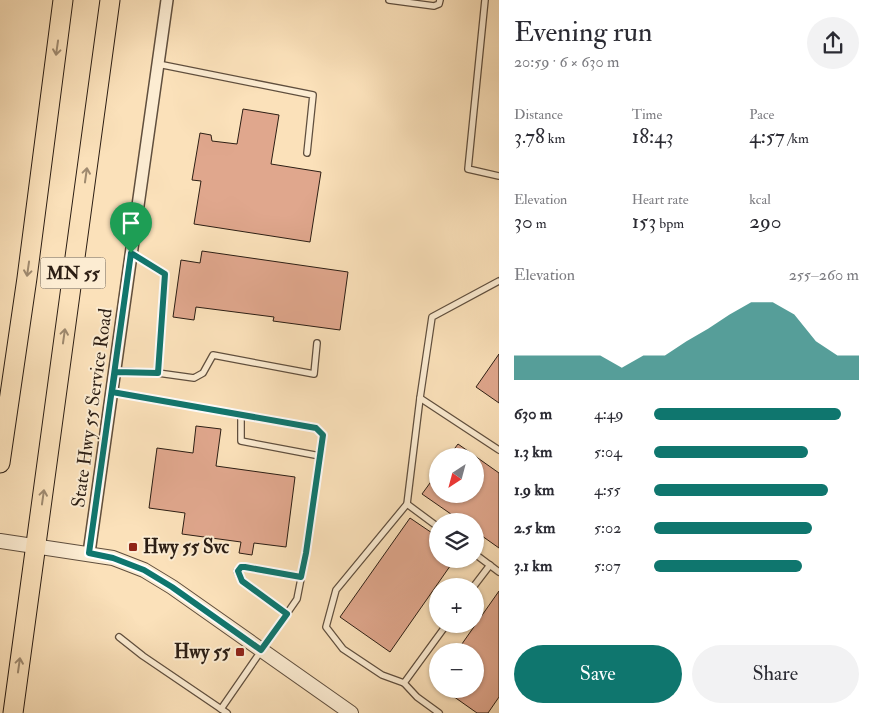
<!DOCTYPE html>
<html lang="en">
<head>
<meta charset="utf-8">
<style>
	:root { --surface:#fff; --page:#f2f2f3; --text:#2b2b33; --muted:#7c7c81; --accent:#0f766e }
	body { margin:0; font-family:"IM FELL Double Pica",serif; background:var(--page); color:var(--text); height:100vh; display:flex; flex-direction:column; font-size:19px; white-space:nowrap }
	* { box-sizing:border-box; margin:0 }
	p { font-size:16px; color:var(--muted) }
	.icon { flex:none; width:28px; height:28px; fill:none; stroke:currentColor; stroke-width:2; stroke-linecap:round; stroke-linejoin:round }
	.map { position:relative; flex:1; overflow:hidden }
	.panel { display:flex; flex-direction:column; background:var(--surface); width:375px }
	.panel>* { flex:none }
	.needle { width:32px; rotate:216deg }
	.tools { position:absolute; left:429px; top:448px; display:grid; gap:10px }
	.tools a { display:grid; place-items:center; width:55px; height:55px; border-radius:50%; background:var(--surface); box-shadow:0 1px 4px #0004; font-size:25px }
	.pin { position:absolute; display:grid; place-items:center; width:42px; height:42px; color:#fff; margin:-51px -21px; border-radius:50% 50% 50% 0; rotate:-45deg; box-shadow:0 0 5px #0007 }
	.pin .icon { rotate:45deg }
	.round { display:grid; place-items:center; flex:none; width:52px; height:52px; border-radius:26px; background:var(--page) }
	.overview { display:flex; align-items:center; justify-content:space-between; height:85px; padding:0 15px }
	h1 { font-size:28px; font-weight:600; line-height:38px }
	.figures { display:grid; grid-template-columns:repeat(3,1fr); gap:8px; height:85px; padding:5px 15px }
	.figures div { display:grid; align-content:center }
	.figures b { font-size:21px; font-weight:600 }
	.figures small { font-size:14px; font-weight:400 }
	.figures p { font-size:14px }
	.chart { height:140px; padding:10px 15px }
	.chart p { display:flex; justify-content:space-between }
	.chart svg { width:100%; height:90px; margin-top:5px; fill:var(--accent); opacity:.7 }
	.cta { display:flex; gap:10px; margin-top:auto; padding:10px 15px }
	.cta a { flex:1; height:58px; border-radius:30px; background:var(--accent); color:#fff; font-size:20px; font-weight:600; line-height:58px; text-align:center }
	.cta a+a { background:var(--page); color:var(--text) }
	ul { padding:0 15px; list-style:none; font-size:16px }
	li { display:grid; grid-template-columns:80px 60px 1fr; align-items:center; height:38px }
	li i { height:12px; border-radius:6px; background:var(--accent) }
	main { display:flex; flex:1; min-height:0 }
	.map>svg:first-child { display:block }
	.building { fill:#e0a78d; stroke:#2c1e14 }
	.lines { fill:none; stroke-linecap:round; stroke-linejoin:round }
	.service-casing { stroke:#604f3e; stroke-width:8 }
	.minor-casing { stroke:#604f3e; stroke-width:14 }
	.tertiary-casing { stroke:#604f3e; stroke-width:16 }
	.trunk-casing { stroke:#2c1e14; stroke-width:21 }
	.service { stroke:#fcecd2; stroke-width:5.5 }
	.minor { stroke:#fcecd2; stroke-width:11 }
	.tertiary { stroke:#fcecd2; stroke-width:14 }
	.trunk { stroke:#fbe1ba; stroke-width:19 }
	.oneway { stroke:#9e896f }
	.route-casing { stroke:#fff; stroke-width:10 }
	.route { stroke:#0f766e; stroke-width:6 }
	.poi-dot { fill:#8f2418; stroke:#fcecd2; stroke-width:2 }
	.labels { text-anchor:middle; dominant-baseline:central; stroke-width:4; stroke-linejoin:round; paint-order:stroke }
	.shield { fill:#fcecd2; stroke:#6a5c4d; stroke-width:1 }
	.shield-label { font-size:18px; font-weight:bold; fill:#2c1e14 }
	.street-label { font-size:19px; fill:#2c1e14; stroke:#fcecd2 }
	.poi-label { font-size:19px; font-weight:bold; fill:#2c1e14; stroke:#fcecd2; text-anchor:start }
</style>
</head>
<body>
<main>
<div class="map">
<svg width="499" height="713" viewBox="0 0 499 713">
	<rect width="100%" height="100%" fill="#fbe1ba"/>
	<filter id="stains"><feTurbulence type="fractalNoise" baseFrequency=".004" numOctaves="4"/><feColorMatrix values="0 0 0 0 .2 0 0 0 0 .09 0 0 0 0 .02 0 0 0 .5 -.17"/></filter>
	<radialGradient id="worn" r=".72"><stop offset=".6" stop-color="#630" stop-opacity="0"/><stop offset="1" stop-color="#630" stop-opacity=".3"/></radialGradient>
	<g class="building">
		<path d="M243,109L279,115L271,164L321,172L310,242L194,224L201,181L192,180L200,133L211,135L212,141L237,144Z"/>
		<path d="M202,251L348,272L340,330L273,321L274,317L196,307L194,320L173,317L181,260L200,263Z"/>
		<path d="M499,354V403L476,387Z"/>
		<path d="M196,426L221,429L216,466L295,477L286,547L254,543L252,555L239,553L241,542L182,534L185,513L149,508L157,448L193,453Z"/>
		<path d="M458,444L499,473V548L475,531V521H461L422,494L438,472V494H475V456H449Z"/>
		<path d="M410,518L438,537V559H455L390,652L340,617Z"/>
		<path d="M499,591V697L488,713H477L443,689H475V651H457Z"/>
	</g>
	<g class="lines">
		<g class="service-casing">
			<g id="service">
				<path d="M389,0L434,6L439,4L440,0"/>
				<path d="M485,0L468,169L499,176"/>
				<path d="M158,64L313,95L307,153"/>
				<path d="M499,281L432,317L420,398L499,450"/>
				<path d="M115,371L158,373L165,274L131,253"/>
				<path d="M158,373L194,378L203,373L213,355L314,374L317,343"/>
				<path d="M112,392L316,428L323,435L306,553L297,599L221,709"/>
				<path d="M420,398L407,504L438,527"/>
				<path d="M241,415V441L320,456"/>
				<path d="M407,504L336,590L326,627L343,649L382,675L404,683L447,624"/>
				<path d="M475,554L499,572"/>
				<path d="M474,586L490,565"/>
				<path d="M287,614L242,581L237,571L241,567H245L301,577"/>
				<path d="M119,637L143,656L227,713"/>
				<path d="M404,683L417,697L439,713"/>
			</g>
		</g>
		<g class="minor-casing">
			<path id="minor" d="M89,553L167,0"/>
		</g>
		<g class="tertiary-casing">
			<path id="tertiary" d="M0,541L113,558L144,570L172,587L351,713"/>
		</g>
		<g class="trunk-casing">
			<g id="trunk">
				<path d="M0,463L27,278L63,0"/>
				<path d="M13,713L110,0"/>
			</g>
		</g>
		<use href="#service" class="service"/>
		<use href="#minor" class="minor"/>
		<use href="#tertiary" class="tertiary"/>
		<use href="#trunk" class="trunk"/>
	</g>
	<defs><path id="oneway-shaft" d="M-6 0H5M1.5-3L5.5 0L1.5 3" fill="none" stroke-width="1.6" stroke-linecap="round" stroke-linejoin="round" transform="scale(1.25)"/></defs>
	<g class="oneway">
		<use href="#oneway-shaft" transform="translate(57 48) rotate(98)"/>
		<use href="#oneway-shaft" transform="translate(86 175) rotate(-82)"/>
		<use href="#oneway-shaft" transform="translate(28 269) rotate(98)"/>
		<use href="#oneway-shaft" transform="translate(64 336) rotate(-82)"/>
		<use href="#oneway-shaft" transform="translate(43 497) rotate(-82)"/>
		<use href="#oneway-shaft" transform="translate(19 665) rotate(-82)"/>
	</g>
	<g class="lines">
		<g class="route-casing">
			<path id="route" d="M131,253L89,553L113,558L144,570L172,587L261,650L287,614L242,581L238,571L241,567H245L301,577L306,553L323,435L316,428L112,392L115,372L158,373L165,274L131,253"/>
		</g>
		<use href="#route" class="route"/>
	</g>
	<g class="poi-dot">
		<rect x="128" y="542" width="10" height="10" rx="2.5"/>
		<rect x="235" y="647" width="10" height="10" rx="2.5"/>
	</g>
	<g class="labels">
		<rect class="shield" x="40.5" y="257.5" width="65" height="31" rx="4"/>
		<g class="shield-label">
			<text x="73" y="273">MN 55</text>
		</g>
		<g class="street-label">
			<text transform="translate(92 408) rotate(-82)">State Hwy 55 Service Road</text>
		</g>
		<g class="poi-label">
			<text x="143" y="547">Hwy 55 Svc</text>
			<text x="230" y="652" text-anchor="end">Hwy 55</text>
		</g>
	</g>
	<rect width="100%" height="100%" filter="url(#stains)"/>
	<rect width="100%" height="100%" fill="url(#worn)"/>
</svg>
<div class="tools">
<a><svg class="needle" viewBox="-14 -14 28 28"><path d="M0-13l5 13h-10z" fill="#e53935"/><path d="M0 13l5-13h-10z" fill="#7c7c81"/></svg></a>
<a><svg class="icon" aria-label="layers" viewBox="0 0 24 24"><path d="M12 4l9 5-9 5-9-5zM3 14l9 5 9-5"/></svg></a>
<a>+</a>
<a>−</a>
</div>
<div class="pin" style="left:131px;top:253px;background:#1e9e55"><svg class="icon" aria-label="arrive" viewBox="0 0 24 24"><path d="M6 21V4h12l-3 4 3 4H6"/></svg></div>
</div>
<section class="panel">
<div class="overview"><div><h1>Evening run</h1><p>20:59 · 6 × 630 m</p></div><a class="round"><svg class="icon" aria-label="share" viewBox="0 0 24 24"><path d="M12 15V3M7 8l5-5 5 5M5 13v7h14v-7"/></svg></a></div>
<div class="figures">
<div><p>Distance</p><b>3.78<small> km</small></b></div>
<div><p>Time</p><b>18:43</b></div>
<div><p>Pace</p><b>4:57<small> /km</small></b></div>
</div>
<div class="figures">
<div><p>Elevation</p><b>30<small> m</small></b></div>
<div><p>Heart rate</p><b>153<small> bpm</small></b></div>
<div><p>kcal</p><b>290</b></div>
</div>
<div class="chart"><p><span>Elevation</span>255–260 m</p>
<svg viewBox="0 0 160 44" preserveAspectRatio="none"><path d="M0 44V32L10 32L20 32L30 32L40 32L50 38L60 32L70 32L80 25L90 19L100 12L110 6L120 6L130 12L140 25L150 32L160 32V44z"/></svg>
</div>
<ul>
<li><b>630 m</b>4:49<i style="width:91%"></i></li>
<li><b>1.3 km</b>5:04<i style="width:75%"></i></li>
<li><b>1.9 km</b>4:55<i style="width:85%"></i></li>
<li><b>2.5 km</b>5:02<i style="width:77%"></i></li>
<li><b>3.1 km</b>5:07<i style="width:72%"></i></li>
</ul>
<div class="cta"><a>Save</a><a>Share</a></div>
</section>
</main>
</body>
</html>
